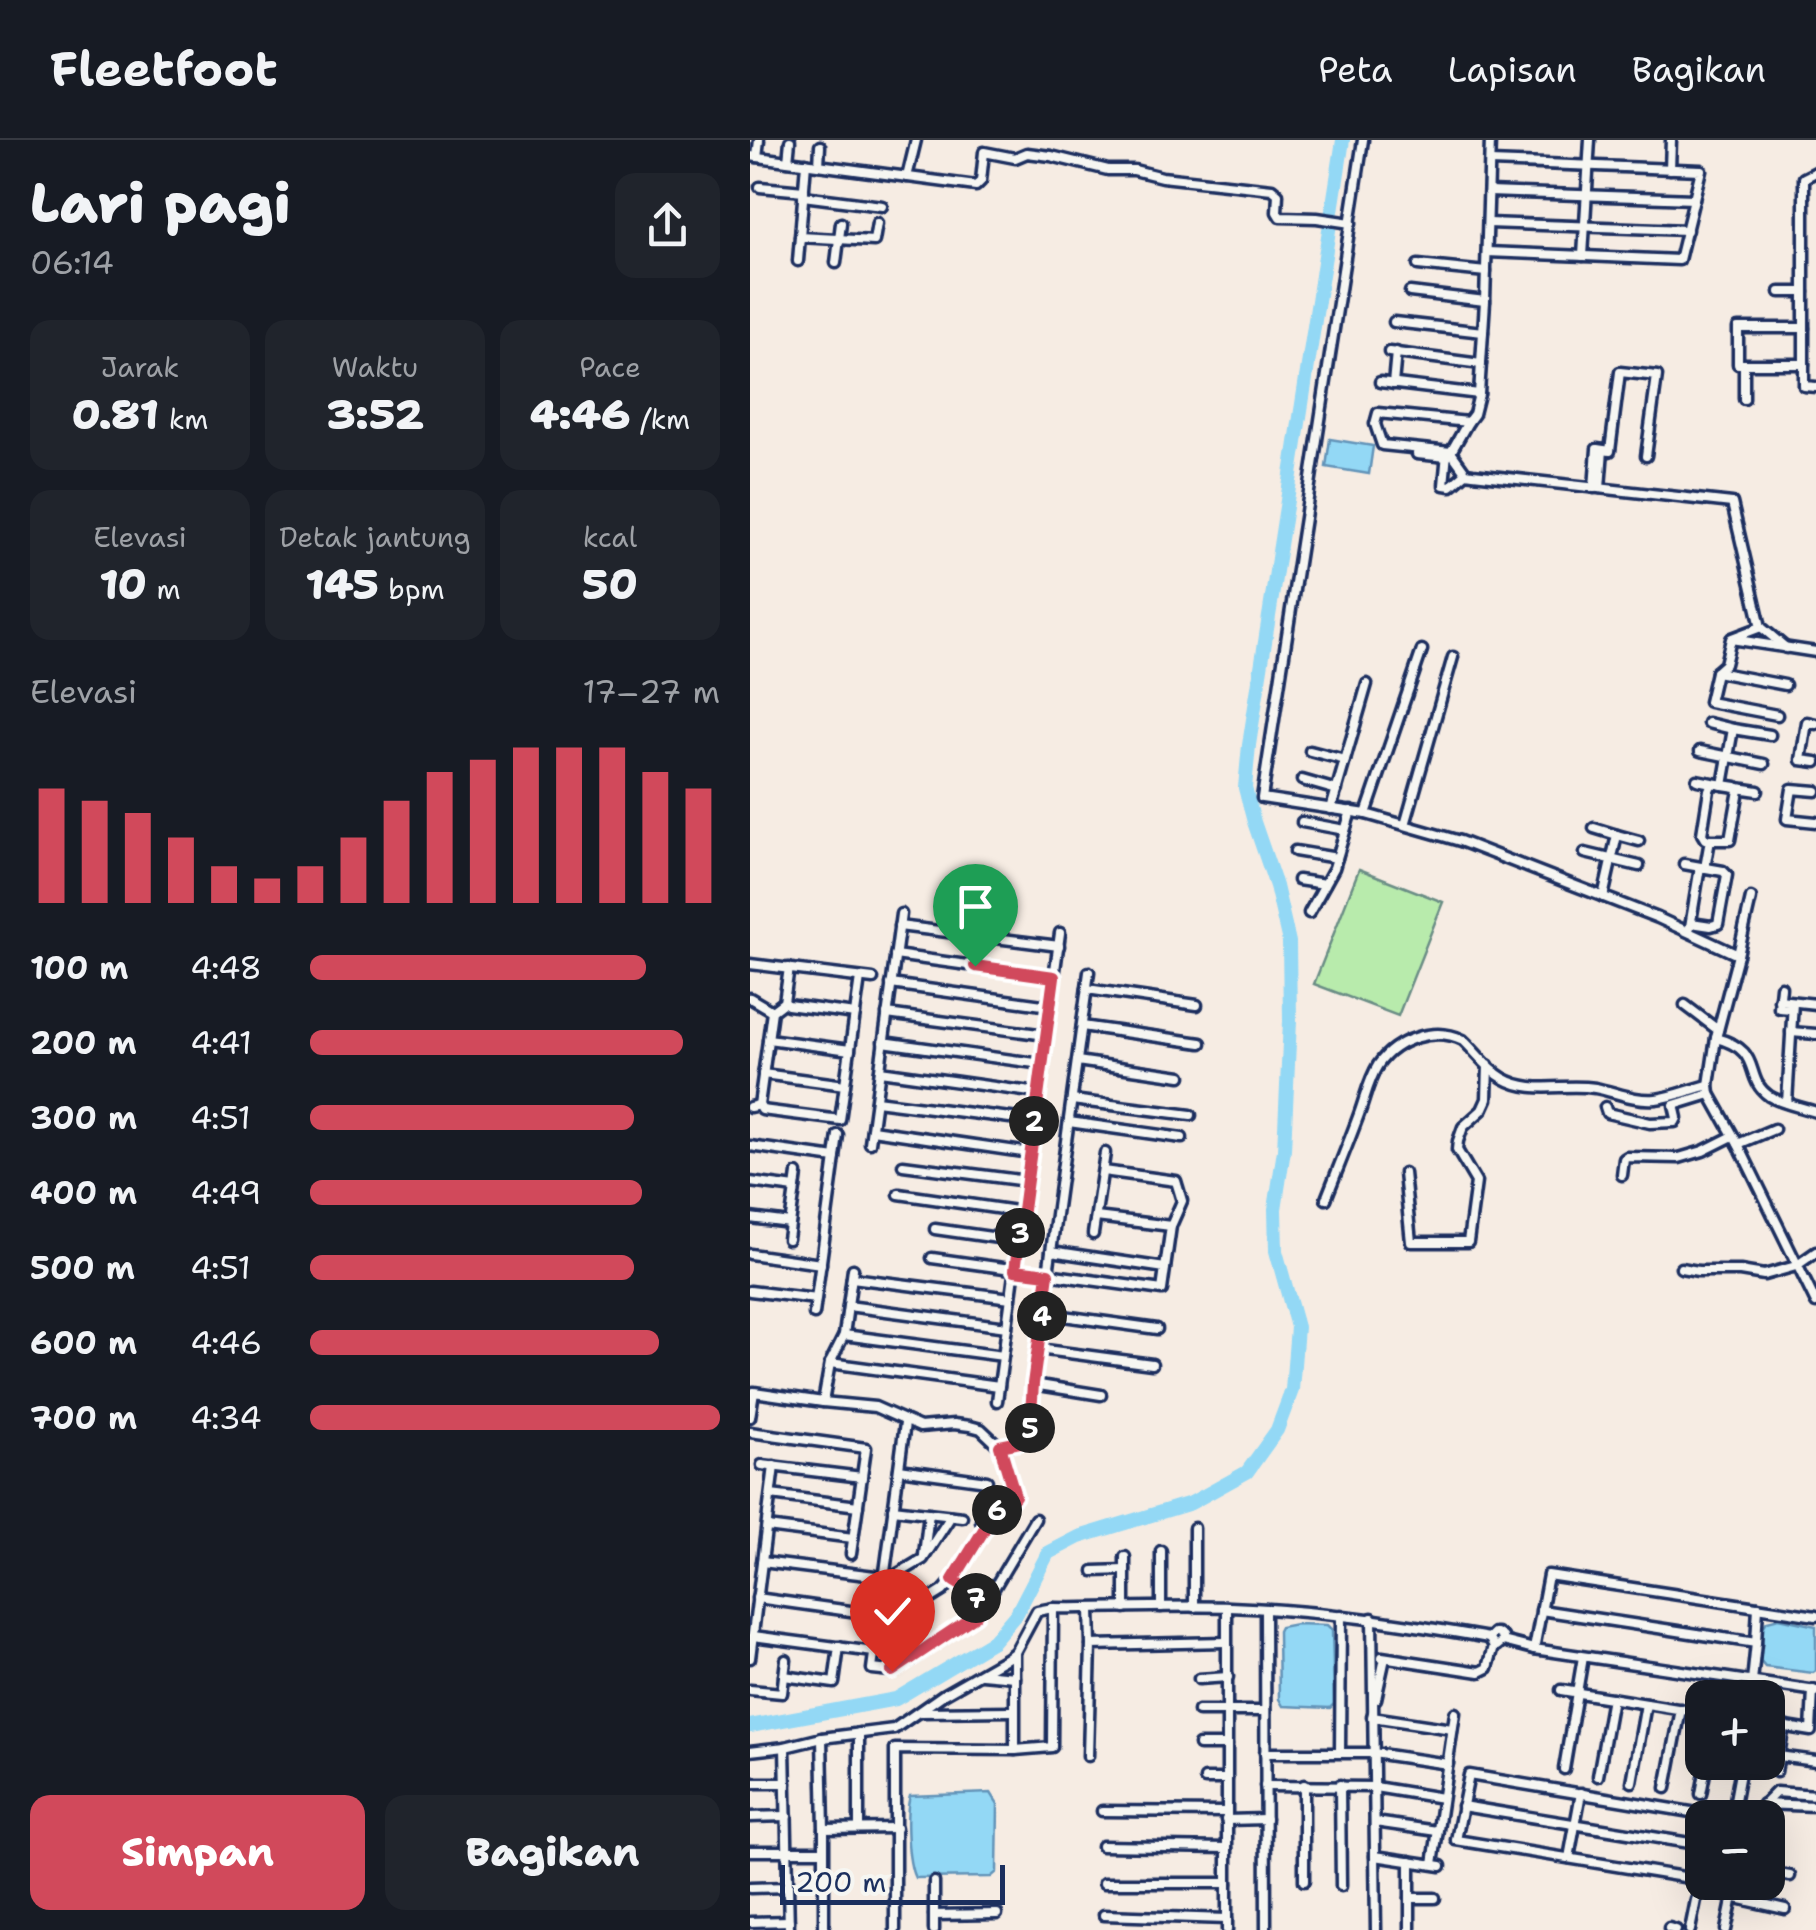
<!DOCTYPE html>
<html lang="id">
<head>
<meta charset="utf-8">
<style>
	:root { --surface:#171b24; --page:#20242c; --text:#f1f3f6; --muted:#9ea1a6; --line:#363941; --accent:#d1495b }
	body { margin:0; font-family:"Shantell Sans",sans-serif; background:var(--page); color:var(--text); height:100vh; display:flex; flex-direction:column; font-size:38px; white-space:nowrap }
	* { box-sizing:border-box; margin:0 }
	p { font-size:32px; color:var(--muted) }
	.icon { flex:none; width:55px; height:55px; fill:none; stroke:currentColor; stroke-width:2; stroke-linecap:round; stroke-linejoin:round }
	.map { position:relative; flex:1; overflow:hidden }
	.drawer { display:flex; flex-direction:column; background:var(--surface); width:750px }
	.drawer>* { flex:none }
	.controls { position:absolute; left:935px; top:1540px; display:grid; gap:20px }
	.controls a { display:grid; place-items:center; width:100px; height:100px; border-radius:20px; background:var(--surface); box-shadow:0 10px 40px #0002; font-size:50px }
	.scale { position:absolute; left:30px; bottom:25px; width:225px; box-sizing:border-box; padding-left:10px; border:5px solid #1b2f5e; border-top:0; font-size:28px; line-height:35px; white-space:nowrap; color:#1b2f5e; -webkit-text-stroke:8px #f6f6f2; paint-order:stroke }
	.pin { position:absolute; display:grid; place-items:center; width:85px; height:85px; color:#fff; margin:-102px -42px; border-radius:50% 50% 50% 0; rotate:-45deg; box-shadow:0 0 10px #0007 }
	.pin .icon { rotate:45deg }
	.km { position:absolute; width:50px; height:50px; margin:-25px; border-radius:50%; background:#222; color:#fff; font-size:28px; line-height:50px; text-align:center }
	.round { display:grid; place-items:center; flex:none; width:105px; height:105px; border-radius:20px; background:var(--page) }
	.head { display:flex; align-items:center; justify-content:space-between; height:170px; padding:0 30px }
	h1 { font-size:55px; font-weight:800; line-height:75px }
	.metrics { display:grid; grid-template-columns:repeat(3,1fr); gap:15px; height:170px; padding:10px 30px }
	.metrics div { display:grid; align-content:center; border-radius:20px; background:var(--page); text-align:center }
	.metrics b { font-size:42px; font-weight:800 }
	.metrics small { font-size:28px; font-weight:400 }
	.metrics p { font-size:28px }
	.chart { height:280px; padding:20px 30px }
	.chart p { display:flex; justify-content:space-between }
	.chart svg { width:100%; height:180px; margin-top:10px; stroke:var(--accent); stroke-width:6 }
	.primary-button { display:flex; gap:20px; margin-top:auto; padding:20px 30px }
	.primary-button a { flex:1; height:115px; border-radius:20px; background:var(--accent); color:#fff; font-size:40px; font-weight:800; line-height:115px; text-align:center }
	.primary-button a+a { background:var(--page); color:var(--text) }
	ul { padding:0 30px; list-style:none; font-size:32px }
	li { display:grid; grid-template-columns:160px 120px 1fr; align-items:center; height:75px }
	li i { height:25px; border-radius:12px; background:var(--accent) }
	header { display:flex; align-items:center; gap:60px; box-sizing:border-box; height:140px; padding:0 50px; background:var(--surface); border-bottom:2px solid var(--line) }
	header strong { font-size:48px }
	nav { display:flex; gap:55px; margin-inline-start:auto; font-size:35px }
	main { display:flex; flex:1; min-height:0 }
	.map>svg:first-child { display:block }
	.green { fill:#b8ebac; stroke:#6a8d85; stroke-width:2.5 }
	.water { fill:#93d8f5; stroke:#6394b9; stroke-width:2.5 }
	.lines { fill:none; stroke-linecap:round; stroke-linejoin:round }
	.river { stroke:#93d8f5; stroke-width:14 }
	.street-casing { stroke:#1b2f5e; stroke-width:15 }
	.street { stroke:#f6f6f2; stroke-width:8 }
	.route-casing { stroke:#fff; stroke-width:20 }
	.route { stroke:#d1495b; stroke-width:12 }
</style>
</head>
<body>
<header>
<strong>Fleetfoot</strong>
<nav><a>Peta</a><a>Lapisan</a><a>Bagikan</a></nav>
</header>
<main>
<section class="drawer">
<div class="head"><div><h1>Lari pagi</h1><p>06:14</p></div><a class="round"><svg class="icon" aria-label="share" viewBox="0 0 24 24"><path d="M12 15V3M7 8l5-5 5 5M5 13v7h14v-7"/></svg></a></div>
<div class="metrics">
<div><p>Jarak</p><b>0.81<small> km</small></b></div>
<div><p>Waktu</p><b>3:52</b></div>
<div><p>Pace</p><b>4:46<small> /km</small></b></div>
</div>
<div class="metrics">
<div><p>Elevasi</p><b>10<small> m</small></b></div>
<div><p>Detak jantung</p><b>145<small> bpm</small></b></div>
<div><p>kcal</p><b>50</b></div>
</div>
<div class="chart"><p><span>Elevasi</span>17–27 m</p>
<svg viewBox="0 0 160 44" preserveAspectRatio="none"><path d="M5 44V16M15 44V19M25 44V22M35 44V28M45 44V35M55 44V38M65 44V35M75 44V28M85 44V19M95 44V12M105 44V9M115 44V6M125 44V6M135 44V6M145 44V12M155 44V16"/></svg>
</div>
<ul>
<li><b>100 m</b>4:48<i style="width:82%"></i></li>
<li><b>200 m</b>4:41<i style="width:91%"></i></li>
<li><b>300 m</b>4:51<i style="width:79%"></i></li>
<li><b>400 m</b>4:49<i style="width:81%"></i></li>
<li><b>500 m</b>4:51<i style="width:79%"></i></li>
<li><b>600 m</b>4:46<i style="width:85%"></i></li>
<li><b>700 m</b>4:34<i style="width:100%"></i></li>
</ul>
<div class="primary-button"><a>Simpan</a><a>Bagikan</a></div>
</section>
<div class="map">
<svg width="1066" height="1790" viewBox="0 0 1066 1790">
	<rect width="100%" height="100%" fill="#f6ece3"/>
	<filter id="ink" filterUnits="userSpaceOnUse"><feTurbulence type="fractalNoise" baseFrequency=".01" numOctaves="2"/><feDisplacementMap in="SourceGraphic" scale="20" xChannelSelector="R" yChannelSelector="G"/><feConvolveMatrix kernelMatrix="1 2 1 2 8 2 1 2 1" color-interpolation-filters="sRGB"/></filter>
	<g filter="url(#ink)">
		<path class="green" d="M609,729L693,762L648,876L564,844Z"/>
		<g class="water">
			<path d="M580,299L623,306L619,334L576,327Z"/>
			<path d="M1029,1478L1066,1486V1531L1063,1533L1015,1527L1010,1521L1012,1489L1017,1481Z"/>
			<path d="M546,1484L577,1485L582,1490L584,1564L580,1568L533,1566L529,1559L528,1491L530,1487Z"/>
			<path d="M241,1653L248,1664L247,1732L241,1737L165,1738C157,1722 155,1673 160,1656Z"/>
		</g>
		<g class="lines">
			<path class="river" d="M0,1586L146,1559L243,1501L267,1473L298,1413L329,1397L441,1363L497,1332L527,1290L542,1250L547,1187L526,1111L525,1069L534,1010L540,881L539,802L526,746L504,682L495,648L499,605L593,0"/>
			<g class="street-casing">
				<g id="street">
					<path d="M613,0L512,658L616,674L710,701L908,778L988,815L966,898C1015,911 992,937 1019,956C1032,964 1052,967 1066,972"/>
					<path d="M740,0L735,161L729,254L724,274L718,282L628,273L625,284L632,305L701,312L716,333L723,334L982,363L1011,487L1036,508"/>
					<path d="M0,16L226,46L231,41L234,12L265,18L277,13L301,16L358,30H384L412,37L522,49L528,54L527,72L530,77L567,78L601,83"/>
					<path d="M7,17L9,0"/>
					<path d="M38,21L40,1"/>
					<path d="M69,25L70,6"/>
					<path d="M920,29L921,0"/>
					<path d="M1066,32L1054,38V246L1066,247"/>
					<path d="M157,37L166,0"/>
					<path d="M10,47L54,51"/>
					<path d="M739,52L944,59"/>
					<path d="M53,56L132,66"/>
					<path d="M738,83L937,90"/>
					<path d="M50,97L124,101L127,83"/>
					<path d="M737,112L929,120L951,30L740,22"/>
					<path d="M833,116L840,0"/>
					<path d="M48,121L56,23"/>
					<path d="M86,123L91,83"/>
					<path d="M668,125L736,132"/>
					<path d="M660,152L735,161"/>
					<path d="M1030,152H1054"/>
					<path d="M644,182L733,192"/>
					<path d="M1054,188H988V224H1054"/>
					<path d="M639,212L731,224"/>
					<path d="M994,224V259"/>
					<path d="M630,242L729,254"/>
					<path d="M643,244L646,212"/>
					<path d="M701,312L718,282"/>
					<path d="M697,313L694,345L701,346L716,333"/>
					<path d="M667,314L697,317"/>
					<path d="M844,348L847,309L860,311L870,232L907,236L896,316"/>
					<path d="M850,348L853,310"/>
					<path d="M982,498L1011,487"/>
					<path d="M966,532L1035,545"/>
					<path d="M1027,575L959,562L966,532L975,524L981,499L1066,512"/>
					<path d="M1066,584L1057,582L1051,620L1066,622"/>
					<path d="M983,589L1020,595"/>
					<path d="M560,611L595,620"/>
					<path d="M950,611L1014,624"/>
					<path d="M552,640L587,650"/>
					<path d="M947,640L962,643"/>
					<path d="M988,648L1008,651"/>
					<path d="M1066,651L1042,649L1037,679L1066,682"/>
					<path d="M581,669L617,544"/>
					<path d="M616,674L672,510"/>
					<path d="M552,682L595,690"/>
					<path d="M655,685L703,517"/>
					<path d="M844,688L867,695L853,757"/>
					<path d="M867,695L889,701"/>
					<path d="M960,700H980L989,650L986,647L973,645"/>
					<path d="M545,711L587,718"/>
					<path d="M835,713L889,726"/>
					<path d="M934,724L973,731L977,735L968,784L961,786L941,783"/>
					<path d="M955,728L960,700L955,699L952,694L959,650L962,643L973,645L983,589L958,583"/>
					<path d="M548,740L575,744"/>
					<path d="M559,773L584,728L601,671"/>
					<path d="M149,786L309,806"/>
					<path d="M940,787L950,727"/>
					<path d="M145,815L304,837"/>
					<path d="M988,815L1001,758"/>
					<path d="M0,824L123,839"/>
					<path d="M141,844L300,866"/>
					<path d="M1031,847L1029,868L1042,869"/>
					<path d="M337,849L447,865"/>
					<path d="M0,858L22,871"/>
					<path d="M1029,860L1066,864"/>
					<path d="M34,862L38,865L105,874"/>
					<path d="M935,865L968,890"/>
					<path d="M137,874L296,895"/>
					<path d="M332,886L451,903"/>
					<path d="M1041,892L1066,894"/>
					<path d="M966,898L959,945L960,954L988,1004L1066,1163"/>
					<path d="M18,899L100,910"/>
					<path d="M133,902L292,924"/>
					<path d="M327,921L431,936"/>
					<path d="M130,931L288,953"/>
					<path d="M13,934L95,945"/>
					<path d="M322,960L441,975"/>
					<path d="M126,961L284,981"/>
					<path d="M1037,963L1043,862"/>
					<path d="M9,965L22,871L34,862L39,828"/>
					<path d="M0,967L9,965L12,970L90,980L110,838"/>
					<path d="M855,967L857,973L900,983L925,982L927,978L924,965L960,954"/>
					<path d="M319,982L432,998"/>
					<path d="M122,990L280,1013"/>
					<path d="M120,1003L151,774"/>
					<path d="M988,1004L1024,989"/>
					<path d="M0,1006L85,1018"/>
					<path d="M153,1025L277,1041"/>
					<path d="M654,1033L661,1102H718L726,1042L707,1010L708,1001L713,987L732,970L737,959L738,925"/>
					<path d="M872,1035L874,1019L877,1017L929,1018L953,1011L983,996"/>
					<path d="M0,1042L45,1048"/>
					<path d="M149,1054L273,1072"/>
					<path d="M576,1059C587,1031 598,1004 608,977C615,959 618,941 628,925C646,899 685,886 713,900C726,912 737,929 753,938C782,955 813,943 845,948C866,952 884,961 906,959C924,957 941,949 959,945"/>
					<path d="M346,1077L421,1086"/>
					<path d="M0,1078L40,1083"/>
					<path d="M185,1089L269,1101"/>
					<path d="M343,1094L355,1013"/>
					<path d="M38,1099L47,1034"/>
					<path d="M301,1111L415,1128"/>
					<path d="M0,1114L71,1124"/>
					<path d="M182,1118L412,1150L421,1086L432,1061L426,1041L353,1031"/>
					<path d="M931,1128L948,1131H990L1014,1135L1046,1126L1066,1112"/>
					<path d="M102,1138L261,1158"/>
					<path d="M0,1151L66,1159"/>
					<path d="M98,1166L257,1187"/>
					<path d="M292,1173L407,1189"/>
					<path d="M64,1174L88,995"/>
					<path d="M94,1195L253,1216"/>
					<path d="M288,1209L402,1224"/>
					<path d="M80,1223L249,1246"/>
					<path d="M283,1244L351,1255"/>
					<path d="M247,1261L310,793"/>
					<path d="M73,1262L125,1267L170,1287L204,1284L220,1286L231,1289L250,1307C256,1305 262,1305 268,1303C286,1295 281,1261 283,1244L339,832"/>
					<path d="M0,1277L4,1252L73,1262L80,1223L94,1195L103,1129"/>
					<path d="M155,1283L122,1529L141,1531L159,1521L162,1501"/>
					<path d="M0,1292L116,1308L101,1414"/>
					<path d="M12,1325L112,1337"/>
					<path d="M149,1329L237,1341L231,1381"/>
					<path d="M21,1355L108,1366"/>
					<path d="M143,1369L212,1377"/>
					<path d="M241,1369C251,1371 259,1364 265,1356L250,1307"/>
					<path d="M17,1387L103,1398"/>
					<path d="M411,1411V1467"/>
					<path d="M174,1415L179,1373"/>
					<path d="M375,1417V1468"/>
					<path d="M12,1422L141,1438L173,1419L201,1376"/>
					<path d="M344,1431L375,1430"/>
					<path d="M7,1458L129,1475L156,1474L193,1451L203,1440L246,1370"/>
					<path d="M229,1464L240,1455L285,1379"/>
					<path d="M444,1467V1388"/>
					<path d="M477,1467V1790"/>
					<path d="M340,1469L341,1505"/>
					<path d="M515,1469L516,1790"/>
					<path d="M791,1470L1006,1503L1002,1542"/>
					<path d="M622,1478L626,1790"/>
					<path d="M3,1496L124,1512"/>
					<path d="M753,1501V1497L747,1493H744L739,1498L744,1506H747L753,1501L784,1509L1066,1551"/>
					<path d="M1006,1503L1008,1467"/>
					<path d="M784,1509L798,1435L1066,1476"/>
					<path d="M265,1512V1610"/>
					<path d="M632,1517L730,1532L738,1528L744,1506"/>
					<path d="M0,1518L24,1326"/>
					<path d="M159,1521L226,1475C233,1457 216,1449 203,1440"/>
					<path d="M232,1534L265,1537"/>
					<path d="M34,1536L84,1543L89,1507"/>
					<path d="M449,1539L478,1537"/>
					<path d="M0,1550L32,1553L36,1520"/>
					<path d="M811,1550L952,1573"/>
					<path d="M626,1559L635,1518"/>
					<path d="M448,1571H515"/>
					<path d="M171,1572L263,1571"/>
					<path d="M623,1573L622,1577L702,1589"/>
					<path d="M1018,1584L1061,1591L1063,1550"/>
					<path d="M109,1593V1688"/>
					<path d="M72,1598L74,1689"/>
					<path d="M449,1605H477"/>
					<path d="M35,1607L39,1790"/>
					<path d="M0,1611L35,1607L72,1598L144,1589L194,1554L257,1518L265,1512L287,1471L303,1468"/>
					<path d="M590,1612L591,1475"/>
					<path d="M515,1613H623L698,1624"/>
					<path d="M338,1616L341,1505L476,1502"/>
					<path d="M1028,1616L1066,1621"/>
					<path d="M814,1629L833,1517"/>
					<path d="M1026,1632L1034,1586"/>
					<path d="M848,1636L862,1558"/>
					<path d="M455,1639H477"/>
					<path d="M882,1642L896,1564"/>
					<path d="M0,1643H36"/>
					<path d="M590,1645L591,1746"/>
					<path d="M515,1646L625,1647L692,1658"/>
					<path d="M916,1648L931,1569"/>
					<path d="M951,1654L957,1622"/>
					<path d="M985,1660L992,1622"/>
					<path d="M1013,1664L1066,1666"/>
					<path d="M712,1666L952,1705"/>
					<path d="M352,1671L476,1672"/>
					<path d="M0,1677L37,1676"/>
					<path d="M1000,1678L1026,1652L1066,1655"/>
					<path d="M476,1680L516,1679"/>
					<path d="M625,1682L687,1691"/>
					<path d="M952,1705L946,1739L706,1700L719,1635L977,1678"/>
					<path d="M352,1706L477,1708"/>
					<path d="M0,1711H73"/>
					<path d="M625,1716L691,1726"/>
					<path d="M819,1718L831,1653"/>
					<path d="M660,1721V1790"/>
					<path d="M683,1724L705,1573"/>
					<path d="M1018,1732L1040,1736"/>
					<path d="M554,1741V1645"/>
					<path d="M184,1742V1790"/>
					<path d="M354,1743H477"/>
					<path d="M0,1748L38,1747"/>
					<path d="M660,1758H685"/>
					<path d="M184,1775L247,1774"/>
					<path d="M354,1775L477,1779"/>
					<path d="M0,1782L39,1781"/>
					<path d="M919,1788L926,1790"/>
					<path d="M74,1790V1689L146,1688"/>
					<path d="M145,1790V1609L265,1610L302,1607L303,1468C362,1469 421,1465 480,1467C567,1470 653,1483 739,1498"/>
					<path d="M940,1790L946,1760L951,1750L1035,1769"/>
					<path d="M976,1790L986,1742"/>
				</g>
			</g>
			<use href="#street" class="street"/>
		</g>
	</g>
	<g class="lines" filter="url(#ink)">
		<g class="route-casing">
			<path id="route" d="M142,1531L226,1475C233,1457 216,1449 203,1440L246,1370L255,1366L265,1356L250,1306L270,1302L276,1296L280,1288L283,1244L298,1134L265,1130L304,837L225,826"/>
		</g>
		<use href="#route" class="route"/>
	</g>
</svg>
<div class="controls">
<a>+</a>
<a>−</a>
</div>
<div class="scale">200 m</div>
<div class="pin" style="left:225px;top:826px;background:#1e9e55"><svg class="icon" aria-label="arrive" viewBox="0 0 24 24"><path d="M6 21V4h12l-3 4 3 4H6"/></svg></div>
<div class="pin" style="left:142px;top:1531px;background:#d93025"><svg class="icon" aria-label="check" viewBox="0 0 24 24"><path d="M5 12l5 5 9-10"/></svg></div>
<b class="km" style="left:284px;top:981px">2</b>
<b class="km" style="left:270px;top:1093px">3</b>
<b class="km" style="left:292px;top:1176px">4</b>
<b class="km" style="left:280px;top:1288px">5</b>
<b class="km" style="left:247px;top:1370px">6</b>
<b class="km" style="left:226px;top:1458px">7</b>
</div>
</main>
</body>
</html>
